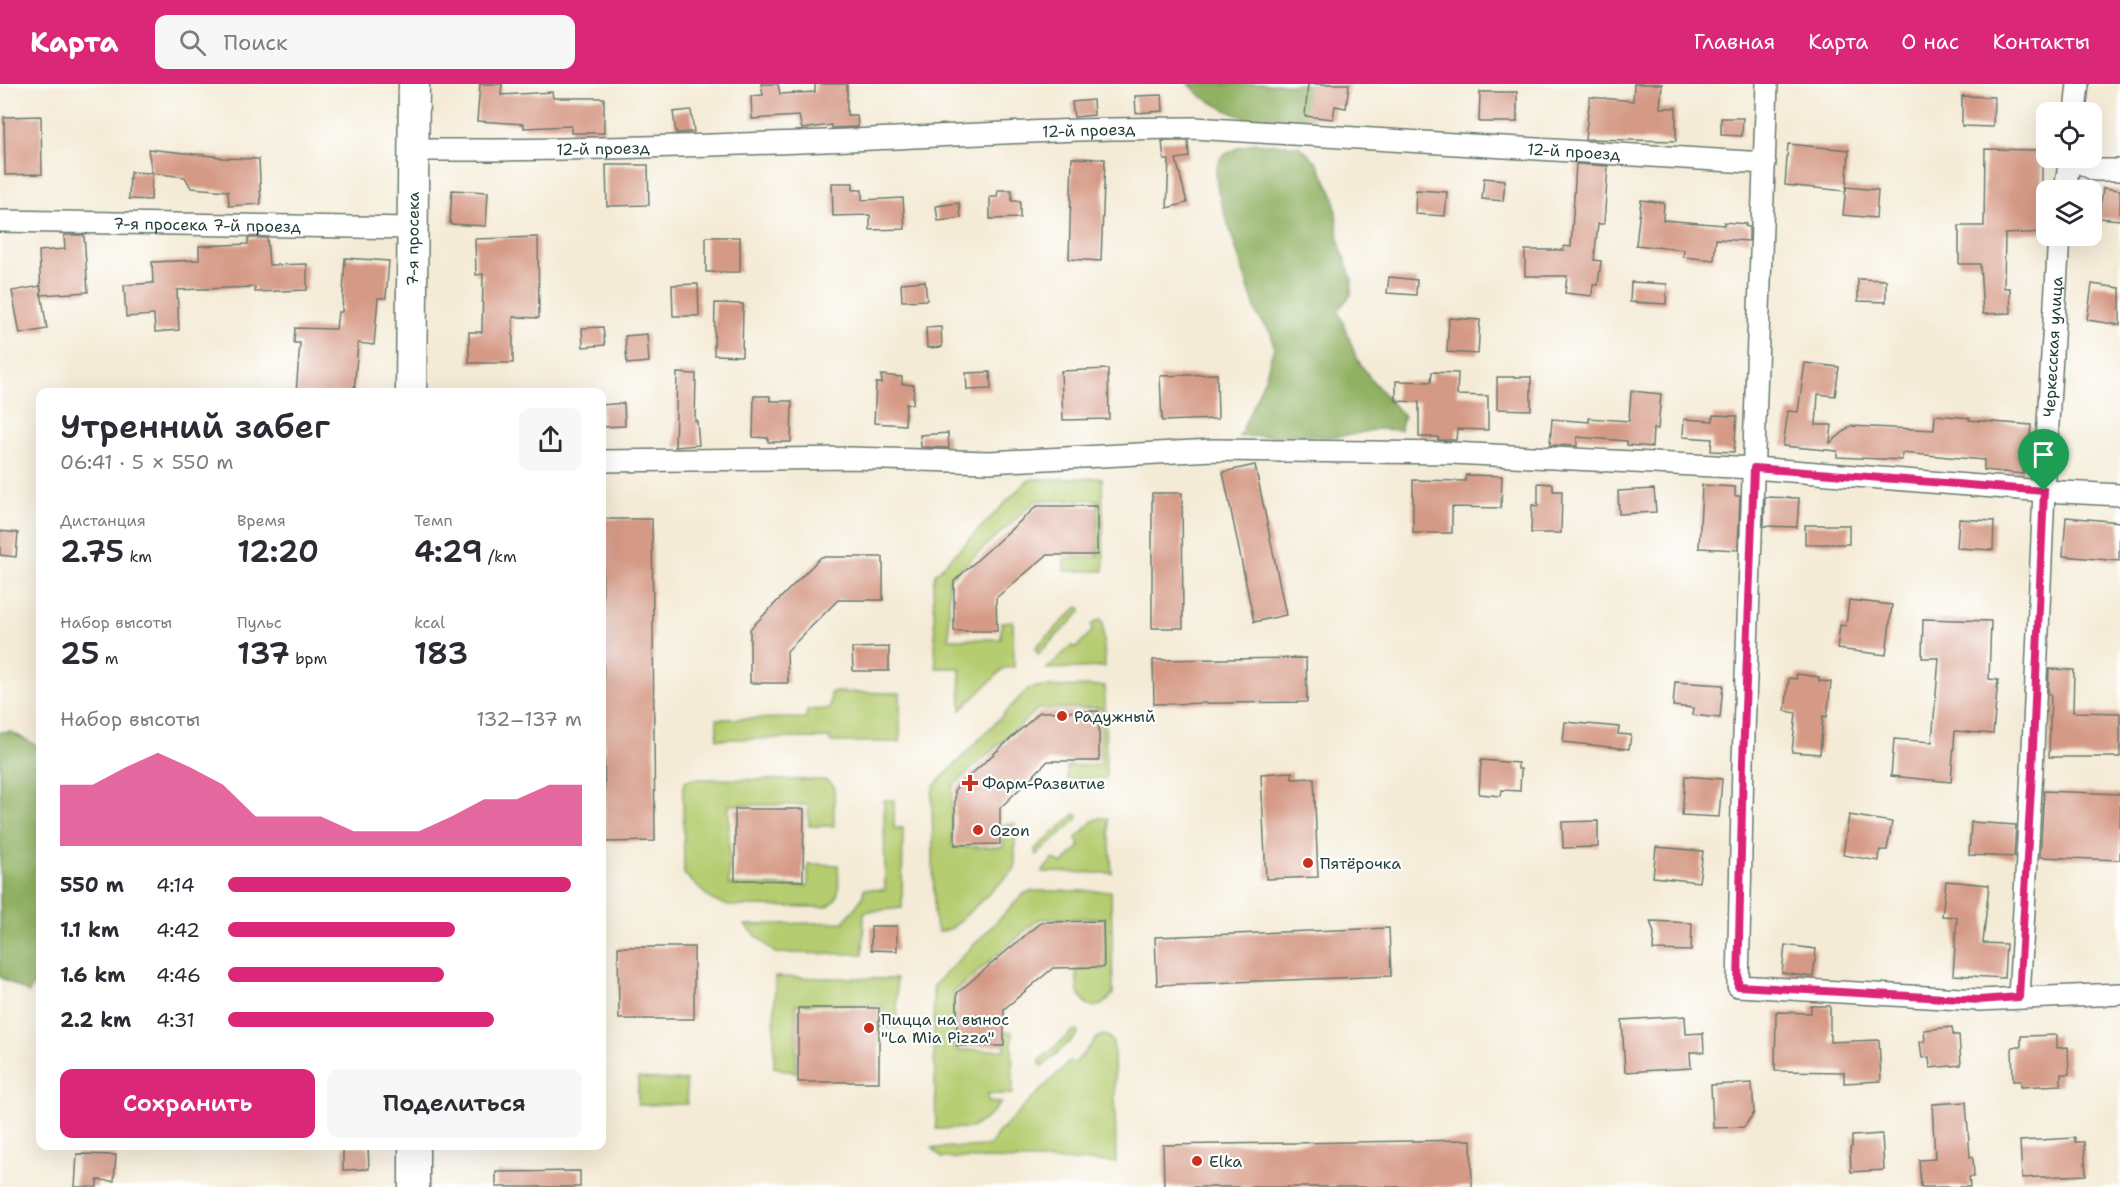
<!DOCTYPE html>
<html lang="ru">
<head>
<meta charset="utf-8">
<style>
	:root { --surface:#fff; --page:#f7f7f7; --text:#2b2b33; --muted:#7c7c81; --accent:#db2777 }
	body { margin:0; font-family:"Shantell Sans",sans-serif; background:var(--page); color:var(--text); height:100vh; display:flex; flex-direction:column; font-size:22px; white-space:nowrap }
	* { box-sizing:border-box; margin:0 }
	p { font-size:20px; color:var(--muted) }
	.icon { flex:none; width:33px; height:33px; fill:none; stroke:currentColor; stroke-width:2; stroke-linecap:round; stroke-linejoin:round }
	.map { position:relative; flex:1; overflow:hidden }
	.panel { position:absolute; left:36px; top:304px; width:570px; height:762px; display:flex; flex-direction:column; background:var(--surface); border-radius:12px; box-shadow:0 6px 24px #0002 }
	.panel>* { flex:none }
	.buttons { position:absolute; left:2036px; top:18px; display:grid; gap:12px }
	.buttons a { display:grid; place-items:center; width:66px; height:66px; border-radius:12px; background:var(--surface); box-shadow:0 6px 24px #0002; font-size:30px }
	.pin { position:absolute; display:grid; place-items:center; width:51px; height:51px; color:#fff; margin:-62px -26px; border-radius:50% 50% 50% 0; rotate:-45deg; box-shadow:0 0 6px #0007 }
	.pin .icon { rotate:45deg }
	.round { display:grid; place-items:center; flex:none; width:63px; height:63px; border-radius:12px; background:var(--page) }
	.headline { display:flex; align-items:center; justify-content:space-between; height:102px; padding:0 24px }
	h1 { font-size:33px; font-weight:600; line-height:45px }
	.figures { display:grid; grid-template-columns:repeat(3,1fr); gap:9px; height:102px; padding:6px 24px }
	.figures div { display:grid; align-content:center }
	.figures b { font-size:30px; font-weight:600 }
	.figures small { font-size:16px; font-weight:400 }
	.figures p { font-size:16px }
	.chart { height:168px; padding:12px 24px }
	.chart p { display:flex; justify-content:space-between }
	.chart svg { width:100%; height:108px; margin-top:6px; fill:var(--accent); opacity:.7 }
	.action { display:flex; gap:12px; margin-top:auto; padding:12px 24px }
	.action a { flex:1; height:69px; border-radius:12px; background:var(--accent); color:#fff; font-size:24px; font-weight:600; line-height:69px; text-align:center }
	.action a+a { background:var(--page); color:var(--text) }
	ul { padding:0 24px; list-style:none; font-size:20px }
	li { display:grid; grid-template-columns:96px 72px 1fr; align-items:center; height:45px }
	li i { height:15px; border-radius:8px; background:var(--accent) }
	header { display:flex; align-items:center; gap:36px; box-sizing:border-box; height:84px; padding:0 30px; background:var(--accent); color:#fff }
	header strong { font-size:28px }
	nav { display:flex; gap:33px; margin-inline-start:auto; font-size:21px }
	.search { width:420px; height:54px; background:var(--page); display:flex; align-items:center; gap:15px; box-sizing:border-box; padding:0 21px; border-radius:12px; color:var(--muted); font-size:22px }
	.map>svg:first-child { display:block }
	.green { fill:#b5cc70; stroke:#6a8452; stroke-width:1.5 }
	.forest { fill:#90b062; stroke:#58764b; stroke-width:1.5 }
	.building { fill:#d59a85 }
	.lines { fill:none; stroke-linecap:round; stroke-linejoin:round }
	.street-casing { stroke:#6a7a6d; stroke-width:24 }
	.secondary-casing { stroke:#6a7a6d; stroke-width:33 }
	.street { stroke:#fff; stroke-width:21 }
	.secondary { stroke:#fff; stroke-width:30 }
	.route-casing { stroke:#fff; stroke-width:12 }
	.route { stroke:#db2777; stroke-width:8 }
	.poi-dot { fill:#c8321e; stroke:#fff; stroke-width:2 }
	.labels { text-anchor:middle; dominant-baseline:central; stroke-width:4.5; stroke-linejoin:round; paint-order:stroke }
	.street-label { font-size:16px; fill:#1f3d34; stroke:#fff }
	.poi-label { font-size:16px; fill:#1f3d34; stroke:#fff; text-anchor:start }
</style>
</head>
<body>
<header>
<strong>Карта</strong>
<div class="search"><svg class="icon" aria-label="search" viewBox="0 0 24 24"><circle cx="10" cy="10" r="6"/><path d="M15 15l6 6"/></svg>Поиск</div>
<nav><a>Главная</a><a>Карта</a><a>О нас</a><a>Контакты</a></nav>
</header>
<div class="map">
<svg width="2120" height="1103" viewBox="0 0 2120 1103">
	<rect width="100%" height="100%" fill="#fff"/>
	<filter id="ink" filterUnits="userSpaceOnUse"><feTurbulence type="fractalNoise" baseFrequency=".0167" numOctaves="2"/><feDisplacementMap in="SourceGraphic" scale="12" xChannelSelector="R" yChannelSelector="G"/><feConvolveMatrix kernelMatrix="1 2 1 2 8 2 1 2 1" color-interpolation-filters="sRGB"/></filter>
	<filter id="wash" filterUnits="userSpaceOnUse"><feTurbulence type="fractalNoise" baseFrequency=".008" numOctaves="4" result="noise"/><feDisplacementMap in="SourceGraphic" scale="24" xChannelSelector="R" yChannelSelector="G"/><feGaussianBlur stdDeviation="1.35" result="paint"/><feColorMatrix in="noise" values="0 0 0 0 0 0 0 0 0 0 0 0 0 0 0 0 0 1.4 0 .05"/><feComposite in="paint" operator="in"/></filter>
	<g filter="url(#wash)">
		<rect width="100%" height="100%" fill="#f4ebd6"/>
		<g class="green">
			<path d="M1102,394L1104,487H1064V474L1098,473V416L1036,417L949,495V555H1001V538L1013,537L1014,583L1004,584L961,626L960,584H936L933,501L935,490L1026,398L1033,395Z"/>
			<path d="M1078,523L1081,525V528L1038,570L1035,564Z"/>
			<path d="M1101,535L1103,538L1105,583L1047,585L1071,562L1076,564L1093,546L1091,541Z"/>
			<path d="M1105,602L1106,694L1067,695V682L1101,681V624L1038,625L952,703V763H1003L1004,740H1015V785L952,844L939,848L935,840L934,828L932,709L935,701L1028,605L1036,603Z"/>
			<path d="M831,608L900,609V658H830V654L717,655V635L806,634L807,626L830,625Z"/>
			<path d="M692,695L825,696L834,702V742H809L808,721H729V801L808,802V780L838,781C838,796 843,818 825,823L729,822L712,816L684,790L683,703L686,697Z"/>
			<path d="M884,716H894V744H903L902,824L864,828L863,870L775,869L745,841L844,838L862,814L864,805L885,806Z"/>
			<path d="M1075,730L1078,731V734L1037,771L1035,765Z"/>
			<path d="M1100,734H1108L1112,789L1042,788L1053,775L1062,780L1080,762L1076,754L1093,737Z"/>
			<path d="M1032,807H1111L1113,910C1105,920 1100,924 1088,922L1078,908L1076,886L1106,884L1105,834L1039,835L954,908L955,966H1005V948H1012L1013,1010H988V1018L1001,1019L988,1033L971,1044L936,1045L933,912L934,901L1025,809Z"/>
			<path d="M775,893L896,895L898,944L883,943L882,921L796,920V989L774,983Z"/>
			<path d="M1074,946L1077,947L1078,950L1043,982L1040,980V976Z"/>
			<path d="M1103,951C1112,953 1113,958 1114,966L1116,1078L942,1074L932,1064L990,1062L997,1050L1070,977L1074,980L1097,954Z"/>
			<path d="M638,994L686,997L687,1020L638,1021Z"/>
		</g>
		<g class="forest">
			<path d="M1189,0H1323L1327,25L1295,42L1263,41L1228,27L1202,13Z"/>
			<path d="M1254,59L1299,62L1317,78L1334,113L1340,162L1352,195L1351,211L1338,226L1357,275L1371,295L1404,333L1400,346L1377,345L1350,351L1327,353L1295,351L1239,353L1265,294L1274,263L1271,249L1257,231L1218,108L1216,87L1221,73L1237,64Z"/>
			<path d="M0,648H11L40,663V888L29,909L0,893Z"/>
		</g>
		<g id="blocks">
			<g class="building">
				<path d="M480,0H502L501,11L552,8L553,14H604V49H571V42L524,44V40L477,37Z"/>
				<path d="M761,0H778L780,10L815,8V0H847V31H857L858,43L832,44L831,41L802,45L799,32L752,35L751,12L763,11Z"/>
				<path d="M1308,0H1349L1346,24L1335,22L1333,35L1305,32Z"/>
				<path d="M1634,0H1662L1660,24H1676V57L1585,55L1590,13L1633,17Z"/>
				<path d="M1480,8H1517V38H1479Z"/>
				<path d="M1162,11L1163,27L1136,29L1135,12Z"/>
				<path d="M1962,12L1994,13L1993,43L1962,42Z"/>
				<path d="M1093,16L1094,31L1074,33L1072,18Z"/>
				<path d="M691,26L694,48L676,49L673,28Z"/>
				<path d="M41,32L42,90L5,91L4,33Z"/>
				<path d="M1721,34H1743L1742,52L1721,51Z"/>
				<path d="M1162,57H1188L1189,73L1176,75L1187,119L1167,124L1169,76H1164Z"/>
				<path d="M1788,60L1849,66L1846,107L1785,101Z"/>
				<path d="M148,65L221,73V74L259,75L261,120L229,122L228,107L191,104L185,93L152,89Z"/>
				<path d="M1985,65L2042,66V129H2046V148L2005,150L2004,204H2010L2011,229L1983,230L1980,180H1959V142H1984Z"/>
				<path d="M1072,74L1105,75L1101,177L1069,175Z"/>
				<path d="M1576,80L1608,82L1604,140H1598L1594,176L1601,177L1598,201H1593L1592,212L1565,209L1567,192H1525V166H1564V162L1571,163Z"/>
				<path d="M606,81H648L649,121L607,122Z"/>
				<path d="M130,88L152,89L151,116L129,115Z"/>
				<path d="M1484,94L1505,96L1503,117L1482,115Z"/>
				<path d="M832,99H853V106H862V116L903,114L905,145L870,146V131L833,132Z"/>
				<path d="M1846,103L1878,106L1876,134L1843,131Z"/>
				<path d="M2103,104L2120,106V136L2099,134Z"/>
				<path d="M452,106L488,108L486,142L450,140Z"/>
				<path d="M998,106H1012V117H1020V134L990,135V113H997Z"/>
				<path d="M1416,106L1447,108L1445,132L1415,130Z"/>
				<path d="M1641,116L1664,119L1663,136L1724,141V138L1746,140L1745,142L1749,143V157L1716,155L1714,176L1683,173L1684,166L1636,161Z"/>
				<path d="M959,119L961,134L938,137L936,122Z"/>
				<path d="M64,151H84L88,208L41,211L39,167L65,165Z"/>
				<path d="M538,153L539,234L513,233V279H469V248H482L483,190L476,191L475,155Z"/>
				<rect x="706" y="153" width="34" height="35"/>
				<path d="M248,154H267L269,181L307,180V206L255,208V203L177,206L179,246L155,248L154,231L126,233L124,201L153,199L152,178L199,176V162L248,160Z"/>
				<path d="M345,174L389,177L386,214H378L374,261L358,259L354,309H296L300,259H294L295,244L336,245L338,228H342Z"/>
				<path d="M1389,193L1417,196L1416,211L1387,209Z"/>
				<path d="M1858,195L1886,196V218L1858,217Z"/>
				<path d="M925,197L927,216L902,217L901,199Z"/>
				<path d="M1631,198L1667,200L1666,220L1630,218Z"/>
				<path d="M698,200L699,232H673L672,201Z"/>
				<path d="M2092,200L2120,204V241L2087,236Z"/>
				<path d="M40,202L47,245L20,250L12,207Z"/>
				<path d="M715,219L743,220L742,272L714,271Z"/>
				<path d="M1449,234L1480,236L1478,270L1447,268Z"/>
				<path d="M603,243L605,261L583,263L582,244Z"/>
				<path d="M941,243L942,263L927,264L926,244Z"/>
				<path d="M647,250L649,278L627,280L625,252Z"/>
				<path d="M1805,279L1839,283L1835,312L1818,310L1816,341H1832L1830,359L1851,342L1934,346L1935,331L1970,334L1969,336L2031,341L2029,365L2025,364L2023,390L1984,386V376L1902,369V376L1837,373V367L1783,362L1788,327L1798,328Z"/>
				<path d="M1108,285L1109,335L1063,336L1061,287Z"/>
				<path d="M990,288L991,305L967,306L966,289Z"/>
				<path d="M1432,288L1458,289L1457,311L1488,312V346L1457,345L1456,356H1438V353H1419V318L1396,317V297L1431,298Z"/>
				<path d="M677,289L696,290L695,337H697L699,361L675,363Z"/>
				<path d="M1217,290L1218,335L1162,337L1160,292Z"/>
				<path d="M881,291L902,293V300L914,301L913,320L906,319L905,341L874,339L876,299H882Z"/>
				<path d="M1497,293H1531V326L1497,325Z"/>
				<path d="M1631,307L1661,310L1658,345H1653L1652,363L1627,361V357L1577,353V362L1550,361L1552,335L1589,338V334L1629,337Z"/>
				<path d="M754,312H770V317H792L791,358H768V354L753,353Z"/>
				<path d="M624,319L625,342L602,343V321Z"/>
				<path d="M1713,331L1737,332L1734,368L1711,367L1712,355L1683,353L1684,335L1713,337Z"/>
				<path d="M948,349L949,364L921,363L920,351Z"/>
				<path d="M1255,381L1286,531L1254,538L1223,388Z"/>
				<path d="M1466,391L1502,392L1501,424L1452,423V449H1413V396L1465,397Z"/>
				<path d="M1538,399L1553,400V407H1562L1561,449H1531L1532,421L1538,422Z"/>
				<path d="M1702,401L1735,403V412H1740L1738,466L1699,464Z"/>
				<path d="M1654,405L1656,428L1619,430L1618,407Z"/>
				<path d="M1152,409H1182L1183,544H1152Z"/>
				<path d="M1765,413L1799,414L1797,443L1764,442Z"/>
				<path d="M1037,422H1097V471H1047L996,514L997,547H954V497Z"/>
				<path d="M2066,433L2120,438L2119,477L2063,472Z"/>
				<path d="M602,435H652L655,757L605,758Z"/>
				<path d="M1959,435L1994,437L1993,466L1957,464Z"/>
				<rect x="1805" y="441" width="44" height="19"/>
				<path d="M0,447L18,449L16,473L0,471Z"/>
				<path d="M821,473H883V516H838L787,567L788,599H750V545Z"/>
				<path d="M1849,516L1892,521L1886,571L1837,565L1840,541L1846,542Z"/>
				<path d="M1923,535L1991,537L1989,595L1998,596L1993,650L1955,647L1951,698L1891,692L1894,655L1932,658L1939,574H1922Z"/>
				<path d="M889,563V587H853L852,564Z"/>
				<path d="M1306,574L1307,618L1154,620L1153,576Z"/>
				<path d="M2049,585L2074,586L2073,628L2120,629V673H2049L2051,610H2048Z"/>
				<path d="M1797,590L1819,593V597L1831,598L1827,633L1823,632L1820,670L1792,668L1796,629L1785,627L1789,594L1796,595Z"/>
				<path d="M1675,598L1723,601L1720,634L1692,631L1693,624L1673,622Z"/>
				<path d="M1099,627V677H1048L1000,724V760L955,761V705L1040,628Z"/>
				<path d="M1565,638L1619,643L1618,650L1631,651L1629,665L1563,658Z"/>
				<path d="M1481,676L1518,679V685H1521L1520,707L1502,706L1501,712L1479,710Z"/>
				<path d="M1292,688V695L1314,694L1318,793L1266,795L1261,690Z"/>
				<path d="M1685,692L1722,695L1719,733L1682,731Z"/>
				<path d="M2044,707L2120,710V776L2040,773Z"/>
				<path d="M735,725H804L803,797L735,796Z"/>
				<path d="M1849,731L1892,738L1887,766H1880L1879,777L1843,771Z"/>
				<path d="M1598,737V763L1563,764L1562,738Z"/>
				<path d="M1971,738L2016,741L2014,773L1969,771Z"/>
				<path d="M1656,763L1703,767L1699,798L1653,793Z"/>
				<path d="M1946,797L1989,801L1983,859L2006,860L2004,894L1953,891L1957,833L1942,832Z"/>
				<path d="M1103,837L1104,883L1053,884L1004,925V962H957V909L1041,838Z"/>
				<path d="M1650,837L1692,839L1691,867L1653,866L1654,849Z"/>
				<path d="M871,842H897V867L871,866Z"/>
				<path d="M1389,844L1391,892L1157,901L1155,853Z"/>
				<path d="M1785,861L1816,865L1813,893L1782,889Z"/>
				<path d="M618,863H694V935H619Z"/>
				<path d="M1811,922H1830V958L1879,956L1881,997L1844,999V988L1775,987L1776,928L1811,929Z"/>
				<rect x="798" y="924" width="81" height="74"/>
				<path d="M1685,932L1686,950L1703,949L1704,968H1690L1691,984L1625,988L1622,936Z"/>
				<path d="M1952,943L1953,951H1959L1961,981L1930,984L1929,973L1922,974L1920,958L1925,957L1924,946Z"/>
				<path d="M2057,951V964L2068,963L2069,990H2061V1001L2021,1003V997H2013L2012,963H2021V952Z"/>
				<path d="M1752,999L1754,1029L1744,1043L1713,1044L1711,1001Z"/>
				<path d="M1966,1018L1970,1073H1973L1974,1093H1969L1970,1103H1921L1919,1076L1935,1075L1932,1020Z"/>
				<path d="M1882,1050L1884,1086L1851,1088L1850,1064L1852,1063V1052Z"/>
				<path d="M2075,1054V1058H2084L2086,1091L2022,1094L2020,1057Z"/>
				<path d="M1471,1056L1472,1103H1164L1163,1061Z"/>
				<path d="M343,1062H368L369,1085L343,1086Z"/>
				<path d="M77,1070L116,1071L114,1097L97,1096V1103H75Z"/>
				<path d="M580,1087V1103H496V1088Z"/>
			</g>
		</g>
	</g>
	<g filter="url(#ink)">
		<use href="#blocks" fill-opacity="0" stroke="#6a7a6d" stroke-width="1.5"/>
		<g class="lines">
			<g class="street-casing">
				<g id="street">
					<path d="M1767,0L1743,678L1738,902L1979,916L2120,910"/>
					<path d="M2075,28L2078,0"/>
					<path id="s1" d="M413,66C559,67 704,62 849,56C964,51 1079,44 1194,44L1765,79"/>
					<path d="M2071,74L2095,86H2120"/>
					<path d="M2065,106L2070,74"/>
					<path id="s2" d="M0,137L413,144"/>
					<path d="M602,377L850,374L989,378L1213,366L1452,369L1754,384L2044,407L2120,411"/>
					<path id="s3" d="M2019,913L2032,687L2044,407L2059,152"/>
				</g>
			</g>
			<g class="secondary-casing">
				<g id="secondary">
					<path id="s4" d="M411,309L414,0"/>
					<path d="M414,1062V1103"/>
				</g>
			</g>
			<use href="#street" class="street"/>
			<use href="#secondary" class="secondary"/>
		</g>
	</g>
	<g class="lines" filter="url(#ink)">
		<g class="route-casing">
			<path id="route" d="M1754,384L2044,407L2032,687L2019,913L1979,916L1738,902L1743,678Z"/>
		</g>
		<use href="#route" class="route"/>
	</g>
	<g class="poi-dot">
		<circle cx="1062" cy="632" r="6"/>
		<path d="M967 690h6v6h6v6h-6v6h-6v-6h-6v-6h6z"/>
		<circle cx="978" cy="746" r="6"/>
		<circle cx="1308" cy="779" r="6"/>
		<circle cx="869" cy="944" r="6"/>
		<circle cx="1197" cy="1077" r="6"/>
	</g>
	<g class="labels">
		<g class="street-label">
			<text stroke="none"><textPath href="#s1" startOffset="676">12-й проезд</textPath></text>
			<text stroke="none"><textPath href="#s1" startOffset="190">12-й проезд</textPath></text>
			<text stroke="none"><textPath href="#s1" startOffset="1162">12-й проезд</textPath></text>
			<text stroke="none"><textPath href="#s2" startOffset="207">7-я просека 7-й проезд</textPath></text>
			<text stroke="none"><textPath href="#s4" startOffset="154">7-я просека</textPath></text>
			<text stroke="none"><textPath href="#s3" startOffset="651">Черкесская улица</textPath></text>
		</g>
		<g class="poi-label">
			<text x="1074" y="632">Радужный</text>
			<text x="982" y="699">Фарм-Развитие</text>
			<text x="990" y="746">Ozon</text>
			<text x="1320" y="779">Пятёрочка</text>
			<text x="881" y="935">Пицца на вынос<tspan x="881" dy="18">"La Mia Pizza"</tspan></text>
			<text x="1209" y="1077">Elka</text>
		</g>
	</g>
</svg>
<div class="buttons">
<a><svg class="icon" aria-label="locate" viewBox="0 0 24 24"><circle cx="12" cy="12" r="6"/><path d="M12 2v4M12 18v4M2 12h4M18 12h4"/></svg></a>
<a><svg class="icon" aria-label="layers" viewBox="0 0 24 24"><path d="M12 4l9 5-9 5-9-5zM3 14l9 5 9-5"/></svg></a>
</div>
<div class="pin" style="left:2044px;top:407px;background:#1e9e55"><svg class="icon" aria-label="arrive" viewBox="0 0 24 24"><path d="M6 21V4h12l-3 4 3 4H6"/></svg></div>
<section class="panel">
<div class="headline"><div><h1>Утренний забег</h1><p>06:41 · 5 × 550 m</p></div><a class="round"><svg class="icon" aria-label="share" viewBox="0 0 24 24"><path d="M12 15V3M7 8l5-5 5 5M5 13v7h14v-7"/></svg></a></div>
<div class="figures">
<div><p>Дистанция</p><b>2.75<small> km</small></b></div>
<div><p>Время</p><b>12:20</b></div>
<div><p>Темп</p><b>4:29<small> /km</small></b></div>
</div>
<div class="figures">
<div><p>Набор высоты</p><b>25<small> m</small></b></div>
<div><p>Пульс</p><b>137<small> bpm</small></b></div>
<div><p>kcal</p><b>183</b></div>
</div>
<div class="chart"><p><span>Набор высоты</span>132–137 m</p>
<svg viewBox="0 0 160 44" preserveAspectRatio="none"><path d="M0 44V19L10 19L20 12L30 6L40 12L50 19L60 32L70 32L80 32L90 38L100 38L110 38L120 32L130 25L140 25L150 19L160 19V44z"/></svg>
</div>
<ul>
<li><b>550 m</b>4:14<i style="width:97%"></i></li>
<li><b>1.1 km</b>4:42<i style="width:64%"></i></li>
<li><b>1.6 km</b>4:46<i style="width:61%"></i></li>
<li><b>2.2 km</b>4:31<i style="width:75%"></i></li>
</ul>
<div class="action"><a>Сохранить</a><a>Поделиться</a></div>
</section>
</div>
</body>
</html>
